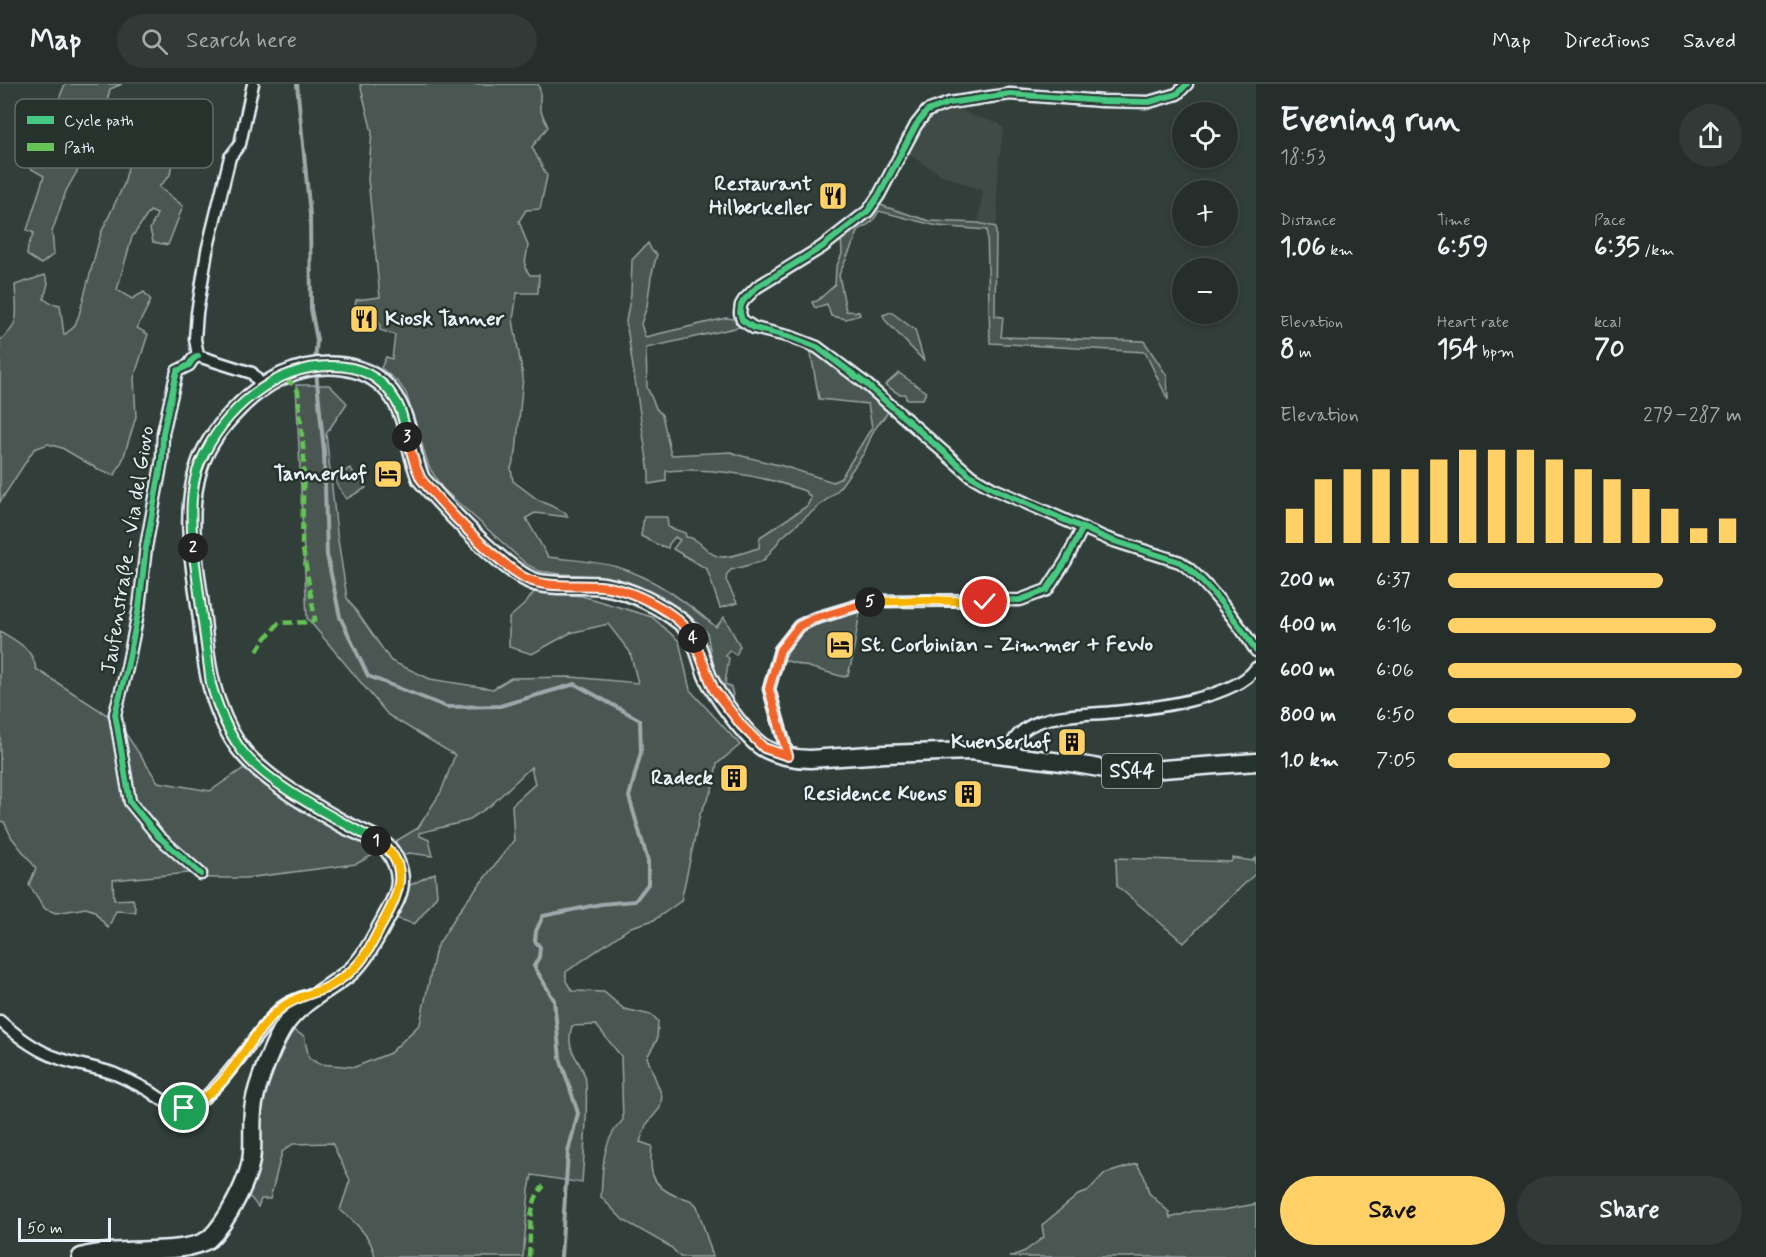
<!DOCTYPE html>
<html lang="en">
<head>
<meta charset="utf-8">
<style>
	:root { --surface:#262e2b; --page:#323a37; --text:#f1f3f6; --muted:#a4a8a9; --line:#424a47; --accent:#ffd166 }
	body { margin:0; font-family:Mynerve,sans-serif; background:var(--page); color:var(--text); height:100vh; display:flex; flex-direction:column; font-size:22px; white-space:nowrap }
	* { box-sizing:border-box; margin:0 }
	p { font-size:20px; color:var(--muted) }
	.icon { flex:none; width:33px; height:33px; fill:none; stroke:currentColor; stroke-width:2; stroke-linecap:round; stroke-linejoin:round }
	.map { position:relative; flex:1; overflow:hidden }
	.panel { display:flex; flex-direction:column; background:var(--surface); width:510px }
	.panel>* { flex:none }
	.tools { position:absolute; left:1172px; top:18px; display:grid; gap:12px }
	.tools a { display:grid; place-items:center; width:66px; height:66px; border-radius:50%; background:var(--surface); box-shadow:0 3px 9px #0003,0 0 0 2px var(--line); font-size:30px }
	.scale { position:absolute; left:18px; bottom:15px; width:93px; box-sizing:border-box; padding-left:6px; border:3px solid #e8f1f8; border-top:0; font-size:16px; line-height:21px; white-space:nowrap; color:#e8f1f8; -webkit-text-stroke:4px #26332d; paint-order:stroke }
	.pin { position:absolute; display:grid; place-items:center; width:51px; height:51px; color:#fff; margin:-26px; border:3px solid #fff; border-radius:50%; box-shadow:0 2px 6px #0007 }
	.km { position:absolute; width:30px; height:30px; margin:-15px; border-radius:50%; background:#222; color:#fff; font-size:16px; line-height:30px; text-align:center }
	.round { display:grid; place-items:center; flex:none; width:63px; height:63px; border-radius:32px; background:var(--page) }
	.overview { display:flex; align-items:center; justify-content:space-between; height:102px; padding:0 24px }
	h1 { font-size:33px; font-weight:800; line-height:45px }
	.metrics { display:grid; grid-template-columns:repeat(3,1fr); gap:9px; height:102px; padding:6px 24px }
	.metrics div { display:grid; align-content:center }
	.metrics b { font-size:26px; font-weight:800 }
	.metrics small { font-size:16px; font-weight:400 }
	.metrics p { font-size:16px }
	.chart { height:168px; padding:12px 24px }
	.chart p { display:flex; justify-content:space-between }
	.chart svg { width:100%; height:108px; margin-top:6px; stroke:var(--accent); stroke-width:6 }
	.button { display:flex; gap:12px; margin-top:auto; padding:12px 24px }
	.button a { flex:1; height:69px; border-radius:36px; background:var(--accent); color:#111; font-size:24px; font-weight:800; line-height:69px; text-align:center }
	.button a+a { background:var(--page); color:var(--text) }
	ul { padding:0 24px; list-style:none; font-size:20px }
	li { display:grid; grid-template-columns:96px 72px 1fr; align-items:center; height:45px }
	li i { height:15px; border-radius:8px; background:var(--accent) }
	header { display:flex; align-items:center; gap:36px; box-sizing:border-box; height:84px; padding:0 30px; background:var(--surface); border-bottom:2px solid var(--line) }
	header strong { font-size:28px }
	nav { display:flex; gap:33px; margin-inline-start:auto; font-size:21px }
	.search { width:420px; height:54px; background:var(--page); display:flex; align-items:center; gap:15px; box-sizing:border-box; padding:0 21px; border-radius:33px; color:var(--muted); font-size:22px }
	main { display:flex; flex:1; min-height:0 }
	.map>svg:first-child { display:block }
	.built { fill:#3f4b46 }
	.green { fill:#495651; stroke:#98a4a4; stroke-width:1.5 }
	.lines { fill:none; stroke-linecap:round; stroke-linejoin:round }
	.stream { stroke:#9ea9ab; stroke-width:4 }
	.minor-casing { stroke:#e8f1f8; stroke-width:15 }
	.primary-casing { stroke:#e8f1f8; stroke-width:21 }
	.minor { stroke:#26332d; stroke-width:10 }
	.primary { stroke:#26332d; stroke-width:16 }
	.quiet { stroke:#66c356; stroke-width:4.5; stroke-dasharray:9 4.5; stroke-linecap:butt }
	.cycleway-casing { stroke:#26332d; stroke-width:10 }
	.cycleway { stroke:#46c982; stroke-width:6 }
	.split-1-casing { stroke:#fff; stroke-width:12 }
	.split-2-casing { stroke:#fff; stroke-width:12 }
	.split-3-casing { stroke:#fff; stroke-width:12 }
	.split-4-casing { stroke:#fff; stroke-width:12 }
	.split-5-casing { stroke:#fff; stroke-width:12 }
	.split-6-casing { stroke:#fff; stroke-width:12 }
	.split-1 { stroke:#f5b400; stroke-width:8 }
	.split-2 { stroke:#22a559; stroke-width:8 }
	.split-3 { stroke:#22a559; stroke-width:8 }
	.split-4 { stroke:#f0652b; stroke-width:8 }
	.split-5 { stroke:#f0652b; stroke-width:8 }
	.split-6 { stroke:#f5b400; stroke-width:8 }
	.labels { text-anchor:middle; dominant-baseline:central; stroke-width:5; stroke-linejoin:round; paint-order:stroke }
	.shield { fill:#26332d; stroke:#aeb8bb; stroke-width:1.5 }
	.shield-label { font-size:20px; font-weight:bold; fill:#e8f1f8 }
	.poi-label { font-size:21px; font-weight:bold; fill:#e8f1f8; stroke:#26332d; text-anchor:end }
	.street-label { font-size:21px; fill:#e8f1f8; stroke:#26332d }
	.key { fill:#26332d; stroke:#606c6a; stroke-width:1.5 }
	.key-label { font-size:16px; fill:#e8f1f8 }
</style>
</head>
<body>
<header>
<strong>Map</strong>
<div class="search"><svg class="icon" aria-label="search" viewBox="0 0 24 24"><circle cx="10" cy="10" r="6"/><path d="M15 15l6 6"/></svg>Search here</div>
<nav><a>Map</a><a>Directions</a><a>Saved</a></nav>
</header>
<main>
<div class="map">
<svg width="1256" height="1173" viewBox="0 0 1256 1173">
	<rect width="100%" height="100%" fill="#323e39"/>
	<filter id="ink" filterUnits="userSpaceOnUse"><feTurbulence type="fractalNoise" baseFrequency=".0167" numOctaves="2"/><feDisplacementMap in="SourceGraphic" scale="12" xChannelSelector="R" yChannelSelector="G"/><feConvolveMatrix kernelMatrix="1 2 1 2 8 2 1 2 1" color-interpolation-filters="sRGB"/></filter>
	<g filter="url(#ink)">
		<path class="built" d="M949,19L971,31L1000,40V42L1004,43L999,76L997,107L998,131L996,143L978,139L983,107L942,91L903,67L927,27Z"/>
		<g class="green">
			<path d="M65,0H122L110,5L104,30L93,59L66,107L52,148L54,170L41,180L27,171L28,162L34,149L27,146L44,92L28,83L48,51L58,41L59,15Z"/>
			<path d="M360,0H538L540,6V25L548,43L532,63L547,92L540,125L526,126L519,137L528,162L525,179V184L530,191H539L538,209H517L513,236L523,293L516,369L511,384L513,397L537,415L566,429L568,433L535,429L526,434L548,473C570,476 595,477 617,483C654,493 687,519 716,543L724,533L740,562L736,571L729,566L726,572L729,574L725,600L731,603L733,611L730,616L714,589L707,548L690,532L664,515L623,497L606,493L561,490L539,487L526,480L442,404L429,383L406,309L398,298L381,284L386,273L392,275L395,251L380,246V241L375,231L354,229L356,216L380,213L368,95L372,48Z"/>
			<path d="M149,46L174,64L170,91L159,103L183,122L168,161L153,158L150,145L157,130L150,127L132,153L117,206L132,215L144,208L151,216L137,244L148,250L134,294L136,333L123,375L115,391L101,387L62,364L48,360L34,365L0,418V256C22,241 16,226 15,201L45,191L48,199L44,215L50,219L60,221L64,251L74,243L79,231L101,149L124,100L132,67Z"/>
			<path d="M874,119L929,137L978,139L996,143L995,232L1003,233L1001,253L1144,257L1167,292L1168,316L1145,268L990,259L987,146L937,142L879,127L872,138L859,146L839,191L846,227L859,228L860,231L846,235L831,232L827,220L815,224L812,218L817,217L835,201L836,184L842,170L841,149Z"/>
			<path d="M648,159L652,167L657,170L651,193L647,222L641,240L645,253L726,234L742,236L748,241L646,264L647,303L656,324L662,331L671,371L731,368L738,371L783,382L833,398L841,394L872,343L868,320L819,315L811,270L812,261L883,316L889,327L874,346L864,369L838,406L782,453L765,475L760,478L731,486L727,490L726,496L737,519L720,524L707,485L673,465L680,456L675,453L669,460L668,464L656,460L641,452L644,433H667L668,443L685,449L686,453C700,453 708,473 722,473C735,473 747,467 759,464L760,453L807,422L811,414L805,407C760,391 714,383 666,387V397L649,400V389L626,237L631,210L632,176Z"/>
			<path d="M891,228L915,246L924,277L886,237L883,231Z"/>
			<path d="M899,289L926,308L923,315H906L905,310H899L885,301Z"/>
			<path d="M296,301H329L347,319L326,350L337,449L347,514L391,577L430,595L493,605L511,594L571,593L638,599L630,568L608,540L570,549L532,570L509,563V534L526,519L534,508L582,512L652,533L679,557L690,606L740,661L717,680L712,706L700,730L681,817L654,836L631,843L566,888V897L572,907L604,908L624,925L652,931L658,937L657,956L647,973L662,1012L660,1024L646,1041L640,1058L652,1062C649,1086 650,1101 676,1112C685,1115 691,1114 697,1122L713,1173H680L671,1163L623,1136L601,1113C603,1085 601,1057 623,1036L621,972L596,941L572,942C563,970 585,977 586,999C588,1032 584,1066 582,1099L532,1091L529,1106L523,1173H375C372,1153 355,1138 340,1126L350,1096L332,1059L293,1060L282,1068L270,1115H261L258,1123L251,1114L245,1111L254,1018L291,945L304,952L309,974L319,980L355,983L390,969L420,940L436,864L459,827L514,756L512,721L535,700L531,683L490,722L467,737L419,749L420,752L429,756L433,772L409,769L394,774L386,764L356,780L246,794H209L199,788L113,796L114,816L133,815L136,828L116,827L108,844L94,827L86,824L56,829L45,825L29,801L36,784L12,754L4,738L0,737V547C16,557 33,564 36,585L118,638L158,698L210,707L253,678L386,763L418,744L441,708L455,671L388,631L307,534Z"/>
			<path d="M350,384L366,404L346,415L336,399L337,392Z"/>
			<path d="M861,521L852,576L848,591L844,593L777,574L799,542Z"/>
			<path d="M1116,774L1231,778L1233,774L1253,777L1256,774V789L1201,841L1184,859L1117,802Z"/>
			<path d="M435,789L437,811C433,817 419,836 414,840L387,831L398,807Z"/>
			<path d="M1137,1080L1144,1092L1149,1109L1169,1128L1170,1134L1194,1127L1223,1126L1256,1120V1173H1009L1025,1167L1044,1153L1042,1141L1078,1111L1087,1108L1104,1090Z"/>
		</g>
		<g class="lines">
			<g class="stream">
				<path d="M297,0L310,131L311,225L317,256L315,277"/>
				<path d="M316,287L324,368L327,471L340,533L368,592L447,623L500,622L575,600L640,636L641,668L629,713L648,777V800L635,817L601,820L543,832L536,847L535,857L540,863L539,873L534,882L554,916L560,974L578,1029L568,1068L561,1173"/>
			</g>
			<g class="minor-casing">
				<g id="minor">
					<path d="M1187,0L1177,10L1149,18L1102,17L1010,10L949,19L927,27L916,41L879,111L868,127L822,163L757,203L744,216L741,221L740,229L742,236L754,244L791,253L817,263L866,300L971,392L992,404L1108,455L1180,478C1204,494 1241,542 1256,567"/>
					<path d="M198,272L193,275L189,281L177,287L163,349L162,376L146,463L139,524L127,584L115,630L130,718L158,752L201,790"/>
					<path d="M198,272L195,255L197,229L207,167L230,73L240,60L253,0"/>
					<path d="M198,272L252,289L263,303"/>
					<path d="M1008,670C1019,626 1080,632 1115,628C1152,624 1234,615 1256,584"/>
					<path d="M788,672L769,605L780,566L799,542L813,535L873,517L1020,516L1047,506L1066,477L1082,445"/>
					<path d="M0,937C17,952 36,967 58,974C76,981 96,983 115,990C126,995 137,1000 148,1006C157,1012 169,1022 180,1024C210,1029 258,942 282,923C290,917 301,914 311,910"/>
				</g>
			</g>
			<g class="primary-casing">
				<path id="primary" d="M81,1173C118,1161 182,1173 209,1155C227,1138 251,1093 252,1068C253,1052 251,1035 254,1019C257,1000 274,957 285,941C302,917 328,906 350,888C365,875 375,854 385,836C391,824 400,811 400,797C400,786 395,773 388,765C377,754 359,748 345,741C313,723 266,696 243,668C231,654 223,636 217,619C207,592 205,564 202,536C196,486 183,433 199,383C210,348 249,307 282,292C320,275 371,276 395,315C409,337 410,370 421,395C443,421 505,488 535,498C557,504 581,499 603,502C630,506 661,522 681,538C697,551 700,573 707,591C715,610 745,651 762,663C775,671 795,675 810,675L885,670L971,667L1070,679L1123,688L1256,678"/>
			</g>
			<use href="#minor" class="minor"/>
			<use href="#primary" class="primary"/>
			<g class="quiet">
				<path d="M257,567L264,556L279,539L312,538L315,535L302,460L304,373L298,307L284,291"/>
				<path d="M529,1173C531,1152 527,1117 544,1102"/>
			</g>
			<g class="cycleway-casing">
				<g id="cycleway">
					<path d="M1187,0L1177,10L1149,18L1102,17L1010,10L949,19L927,27L916,41L879,111L868,127L822,163L757,203L744,216L741,221L740,229L742,236L754,244L791,253L817,263L866,300L971,392L992,404L1108,455L1180,478C1204,494 1241,542 1256,567"/>
					<path d="M198,272L193,275L189,281L177,287L163,349L162,376L146,463L139,524L127,584L115,630L130,718L158,752L201,790"/>
					<path d="M788,672L769,605L780,566L799,542L813,535L873,517L1020,516L1047,506L1066,477L1082,445"/>
				</g>
			</g>
			<use href="#cycleway" class="cycleway"/>
		</g>
	</g>
	<g class="lines" filter="url(#ink)">
		<g class="split-1-casing">
			<path id="split-1" d="M184,1024C230,1009 245,953 281,924C293,914 311,910 326,904C334,900 342,894 349,889C363,878 372,860 380,844C397,814 415,780 376,757"/>
		</g>
		<g class="split-2-casing">
			<path id="split-2" d="M193,464L211,600C218,624 227,647 242,667C270,703 336,734 376,757"/>
		</g>
		<g class="split-3-casing">
			<path id="split-3" d="M193,464C191,436 189,405 200,379C223,327 274,281 333,282C358,282 380,292 394,314C402,325 404,340 407,353"/>
		</g>
		<g class="split-4-casing">
			<path id="split-4" d="M407,353L415,381L421,395C446,425 490,472 523,493C544,505 576,500 600,502C629,504 679,528 693,554"/>
		</g>
		<g class="split-5-casing">
			<path id="split-5" d="M693,554L714,606L742,642L764,664L788,672L769,605L780,566L799,542L813,535L870,518"/>
		</g>
		<g class="split-6-casing">
			<path id="split-6" d="M870,518L927,516L985,518"/>
		</g>
		<use href="#split-1" class="split-1"/>
		<use href="#split-2" class="split-2"/>
		<use href="#split-3" class="split-3"/>
		<use href="#split-4" class="split-4"/>
		<use href="#split-5" class="split-5"/>
		<use href="#split-6" class="split-6"/>
	</g>
	<defs>
		<g id="restaurant-square" transform="scale(1.5)"><rect x="-9" y="-9" width="18" height="18" rx="4" fill="#ffd166" stroke="#26332d"/><path d="M-5-6h1v4h1v-4h1v4h1v-4h1v5L-1.5 .5V6h-2V.5L-5-1ZM5-6V6H3V1.5H1.5Q1.5-4 5-6Z" fill="#111"/></g>
		<g id="hotel-square" transform="scale(1.5)"><rect x="-9" y="-9" width="18" height="18" rx="4" fill="#ffd166" stroke="#26332d"/><path d="M-6-4.5h1.5V1H6V5H4.5V3h-9V5H-6ZM-4 0a1.8 1.8 0 1 1 3.6 0ZM.5 0V-2.5h3Q6-2.5 6 0Z" fill="#111"/></g>
		<g id="building-square" transform="scale(1.5)"><rect x="-9" y="-9" width="18" height="18" rx="4" fill="#ffd166" stroke="#26332d"/><path d="M-4-6H4V6H1V3H-1V6H-4ZM-2.5-4.3h1.7v1.8h-1.7ZM.8-4.3h1.7v1.8H.8ZM-2.5-1h1.7V.8h-1.7ZM.8-1h1.7V.8H.8Z" fill="#111"/></g>
	</defs>
	<g fill-rule="evenodd">
		<use href="#restaurant-square" x="833" y="112"/>
		<use href="#restaurant-square" x="364" y="235"/>
		<use href="#hotel-square" x="388" y="390"/>
		<use href="#hotel-square" x="840" y="561"/>
		<use href="#building-square" x="1072" y="658"/>
		<use href="#building-square" x="734" y="694"/>
		<use href="#building-square" x="968" y="710"/>
	</g>
	<g class="labels">
		<rect class="shield" x="1102" y="670" width="60" height="34" rx="4.5"/>
		<g class="shield-label">
			<text x="1132" y="687">SS44</text>
		</g>
		<g class="poi-label">
			<text x="812" y="100">Restaurant<tspan x="812" dy="24">Hilberkeller</tspan></text>
			<text x="385" y="235" text-anchor="start">Kiosk Tanner</text>
			<text x="367" y="390">Tannerhof</text>
			<text x="861" y="561" text-anchor="start">St. Corbinian - Zimmer + FeWo</text>
			<text x="1051" y="658">Kuenserhof</text>
			<text x="713" y="694">Radeck</text>
			<text x="947" y="710">Residence Kuens</text>
		</g>
		<g class="street-label">
			<text transform="translate(128 466) rotate(-81)">Jaufenstraße - Via del Giovo</text>
		</g>
	</g>
	<rect x="15" y="15" width="198" height="69" rx="9" class="key"/>
	<rect x="27" y="32" width="27" height="8" fill="#46c982"/>
	<rect x="27" y="59" width="27" height="8" fill="#66c356"/>
	<g class="key-label">
		<text x="64" y="42">Cycle path</text>
		<text x="64" y="69">Path</text>
	</g>
</svg>
<div class="tools">
<a><svg class="icon" aria-label="locate" viewBox="0 0 24 24"><circle cx="12" cy="12" r="6"/><path d="M12 2v4M12 18v4M2 12h4M18 12h4"/></svg></a>
<a>+</a>
<a>−</a>
</div>
<div class="scale">50 m</div>
<div class="pin" style="left:184px;top:1024px;background:#1e9e55"><svg class="icon" aria-label="arrive" viewBox="0 0 24 24"><path d="M6 21V4h12l-3 4 3 4H6"/></svg></div>
<div class="pin" style="left:985px;top:518px;background:#d93025"><svg class="icon" aria-label="check" viewBox="0 0 24 24"><path d="M5 12l5 5 9-10"/></svg></div>
<b class="km" style="left:376px;top:757px">1</b>
<b class="km" style="left:193px;top:464px">2</b>
<b class="km" style="left:407px;top:353px">3</b>
<b class="km" style="left:693px;top:554px">4</b>
<b class="km" style="left:870px;top:518px">5</b>
</div>
<section class="panel">
<div class="overview"><div><h1>Evening run</h1><p>18:53</p></div><a class="round"><svg class="icon" aria-label="share" viewBox="0 0 24 24"><path d="M12 15V3M7 8l5-5 5 5M5 13v7h14v-7"/></svg></a></div>
<div class="metrics">
<div><p>Distance</p><b>1.06<small> km</small></b></div>
<div><p>Time</p><b>6:59</b></div>
<div><p>Pace</p><b>6:35<small> /km</small></b></div>
</div>
<div class="metrics">
<div><p>Elevation</p><b>8<small> m</small></b></div>
<div><p>Heart rate</p><b>154<small> bpm</small></b></div>
<div><p>kcal</p><b>70</b></div>
</div>
<div class="chart"><p><span>Elevation</span>279–287 m</p>
<svg viewBox="0 0 160 44" preserveAspectRatio="none"><path d="M5 44V30M15 44V18M25 44V14M35 44V14M45 44V14M55 44V10M65 44V6M75 44V6M85 44V6M95 44V10M105 44V14M115 44V18M125 44V22M135 44V30M145 44V38M155 44V34"/></svg>
</div>
<ul>
<li><b>200 m</b>6:37<i style="width:73%"></i></li>
<li><b>400 m</b>6:16<i style="width:91%"></i></li>
<li><b>600 m</b>6:06<i style="width:100%"></i></li>
<li><b>800 m</b>6:50<i style="width:64%"></i></li>
<li><b>1.0 km</b>7:05<i style="width:55%"></i></li>
</ul>
<div class="button"><a>Save</a><a>Share</a></div>
</section>
</main>
</body>
</html>
